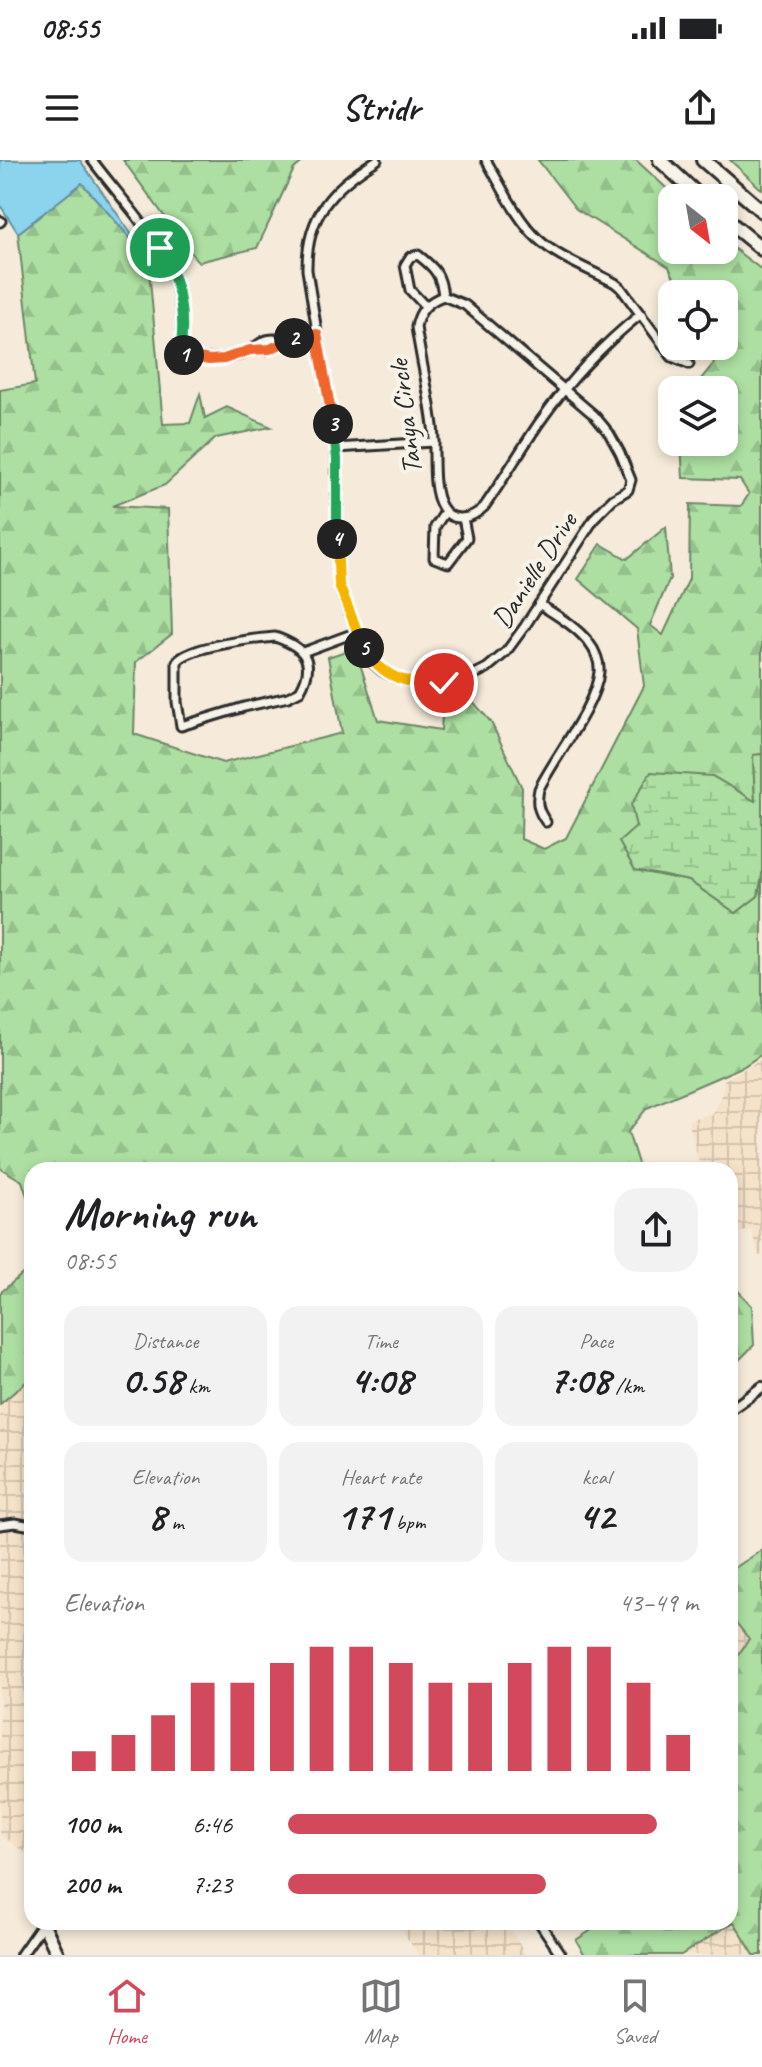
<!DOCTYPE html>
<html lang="en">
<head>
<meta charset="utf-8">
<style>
	:root { --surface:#fff; --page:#f2f2f2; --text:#202124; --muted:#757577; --line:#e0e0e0; --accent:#d1495b }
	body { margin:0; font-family:Caveat,sans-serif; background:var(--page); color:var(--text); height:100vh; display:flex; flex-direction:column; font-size:30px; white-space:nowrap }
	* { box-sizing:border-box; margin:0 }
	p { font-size:26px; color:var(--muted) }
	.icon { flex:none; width:44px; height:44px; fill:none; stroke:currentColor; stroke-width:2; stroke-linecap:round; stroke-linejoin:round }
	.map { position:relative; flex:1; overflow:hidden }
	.sheet { position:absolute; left:24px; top:1002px; width:714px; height:768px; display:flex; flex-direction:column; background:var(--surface); border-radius:24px; box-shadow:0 4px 12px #0003 }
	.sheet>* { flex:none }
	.needle { width:52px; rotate:149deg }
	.fabs { position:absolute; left:658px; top:24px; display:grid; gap:16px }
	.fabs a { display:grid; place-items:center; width:80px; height:80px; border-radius:16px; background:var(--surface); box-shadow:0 4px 12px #0003; font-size:40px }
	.pin { position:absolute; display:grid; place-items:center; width:68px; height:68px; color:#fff; margin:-34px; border:4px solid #fff; border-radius:50%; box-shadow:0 2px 8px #0007 }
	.km { position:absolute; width:40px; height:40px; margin:-20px; border-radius:50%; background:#222; color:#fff; font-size:22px; line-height:40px; text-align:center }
	.round { display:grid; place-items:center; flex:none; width:84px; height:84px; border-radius:24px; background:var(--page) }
	.summary { display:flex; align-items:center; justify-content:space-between; height:136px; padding:0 40px }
	h1 { font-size:44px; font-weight:800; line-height:60px }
	.figures { display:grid; grid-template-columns:repeat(3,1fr); gap:12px; height:136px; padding:8px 40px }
	.figures div { display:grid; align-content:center; border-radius:20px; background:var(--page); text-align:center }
	.figures b { font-size:40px; font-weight:800 }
	.figures small { font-size:22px; font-weight:400 }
	.figures p { font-size:22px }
	.chart { height:224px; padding:16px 40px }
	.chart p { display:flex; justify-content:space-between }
	.chart svg { width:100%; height:144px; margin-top:8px; stroke:var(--accent); stroke-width:6 }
	ul { padding:0 40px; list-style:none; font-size:26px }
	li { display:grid; grid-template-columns:128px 96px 1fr; align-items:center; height:60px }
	li i { height:20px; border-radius:10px; background:var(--accent) }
	.status { display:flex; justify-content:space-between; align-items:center; height:56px; padding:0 40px; background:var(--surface); direction:ltr }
	.status svg { height:22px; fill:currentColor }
	header { display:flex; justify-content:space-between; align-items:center; height:104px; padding:0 40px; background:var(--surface); font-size:36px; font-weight:800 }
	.tabs { display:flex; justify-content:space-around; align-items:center; height:112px; border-top:2px solid var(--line); background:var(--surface); font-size:22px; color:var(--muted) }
	.tabs a { display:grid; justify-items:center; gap:4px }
	.tabs .active { color:var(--accent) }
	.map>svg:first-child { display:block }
	.industrial { fill:url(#industrial-grid) }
	.grass { fill:url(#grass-tufts); stroke:#6c8566; stroke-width:2 }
	.forest { fill:url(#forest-firs); stroke:#6c8566; stroke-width:2 }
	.wetland { fill:url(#wetland-marsh); stroke:#6c8566; stroke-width:2 }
	.water { fill:#8cd3ee; stroke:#6590a0; stroke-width:2 }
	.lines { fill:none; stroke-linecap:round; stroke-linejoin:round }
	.minor-casing { stroke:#2b2b2b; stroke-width:13 }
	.tertiary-casing { stroke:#2b2b2b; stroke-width:14 }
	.primary-casing { stroke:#2b2b2b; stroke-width:17 }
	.motorway-casing { stroke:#2b2b2b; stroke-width:18 }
	.minor { stroke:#f7f3e8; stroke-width:7 }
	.tertiary { stroke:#f7f3e8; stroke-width:8 }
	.primary { stroke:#f7f3e8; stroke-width:11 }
	.motorway { stroke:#f7f3e8; stroke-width:12 }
	.split-1-casing { stroke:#fff; stroke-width:16 }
	.split-2-casing { stroke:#fff; stroke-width:16 }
	.split-3-casing { stroke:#fff; stroke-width:16 }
	.split-4-casing { stroke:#fff; stroke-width:16 }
	.split-5-casing { stroke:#fff; stroke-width:16 }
	.split-6-casing { stroke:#fff; stroke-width:16 }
	.split-1 { stroke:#22a559; stroke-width:10 }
	.split-2 { stroke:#f0652b; stroke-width:10 }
	.split-3 { stroke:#f0652b; stroke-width:10 }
	.split-4 { stroke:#22a559; stroke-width:10 }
	.split-5 { stroke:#f5b400; stroke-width:10 }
	.split-6 { stroke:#f5b400; stroke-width:10 }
	.labels { text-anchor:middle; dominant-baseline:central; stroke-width:8; stroke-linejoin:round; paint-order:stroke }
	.street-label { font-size:28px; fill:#2b2b2b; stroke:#f7f3e8 }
</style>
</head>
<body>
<div class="status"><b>08:55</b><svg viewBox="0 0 49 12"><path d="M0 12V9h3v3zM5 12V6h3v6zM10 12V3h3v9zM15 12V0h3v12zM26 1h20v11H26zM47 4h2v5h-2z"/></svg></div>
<header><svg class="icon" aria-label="menu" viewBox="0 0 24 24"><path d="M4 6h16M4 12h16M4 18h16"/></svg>Stridr<svg class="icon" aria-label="share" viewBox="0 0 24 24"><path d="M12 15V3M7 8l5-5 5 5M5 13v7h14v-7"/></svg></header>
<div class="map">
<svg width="762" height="1795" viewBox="0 0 762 1795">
	<defs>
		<pattern id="industrial-grid" width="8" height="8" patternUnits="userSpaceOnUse" patternTransform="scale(2)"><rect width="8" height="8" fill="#f5e2c9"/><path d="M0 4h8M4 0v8" fill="none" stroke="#d2c2ad"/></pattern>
		<pattern id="grass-tufts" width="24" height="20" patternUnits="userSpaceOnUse" patternTransform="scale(2)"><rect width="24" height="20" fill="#acdfa1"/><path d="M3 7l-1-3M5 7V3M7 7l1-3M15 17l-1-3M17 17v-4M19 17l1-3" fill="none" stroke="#94c08b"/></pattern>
		<pattern id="forest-firs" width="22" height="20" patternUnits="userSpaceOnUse" patternTransform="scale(2)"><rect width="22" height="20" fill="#acdfa1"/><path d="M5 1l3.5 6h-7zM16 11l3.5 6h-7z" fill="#94c08b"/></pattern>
		<pattern id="wetland-marsh" width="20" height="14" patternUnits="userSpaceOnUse" patternTransform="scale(2)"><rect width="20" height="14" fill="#acdfa1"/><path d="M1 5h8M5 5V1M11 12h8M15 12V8" fill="none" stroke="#94c08b"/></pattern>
	</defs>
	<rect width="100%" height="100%" fill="#f6ebda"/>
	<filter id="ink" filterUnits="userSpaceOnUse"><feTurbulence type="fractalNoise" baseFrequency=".0125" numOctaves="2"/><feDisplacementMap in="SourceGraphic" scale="16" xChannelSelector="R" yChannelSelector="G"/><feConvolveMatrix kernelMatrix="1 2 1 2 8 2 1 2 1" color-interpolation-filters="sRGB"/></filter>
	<g filter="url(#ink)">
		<g class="industrial">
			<path d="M762,899V1095L759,1096L751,1070L730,1075V1010H701L688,960L713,953L722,933L724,920Z"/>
			<path d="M32,1217V1697L0,1675V1244Z"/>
			<path d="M730,1455L749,1479L730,1507Z"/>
			<path d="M397,1762H506L526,1795H418Z"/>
			<path d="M734,1762L754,1795H681Z"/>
		</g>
		<path class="grass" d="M730,0H762V29L760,28Z"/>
		<g class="forest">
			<path d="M123,0H305L294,9L257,88L198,102Z"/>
			<path d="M538,0H636L677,38H672V90H724V81L762,110V594L753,596L755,642L712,616L636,667V710L689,721L736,753L758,736L762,715V894L744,906L647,948L628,972L640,1010H32V1051L22,1021L0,1008V230L35,224L18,73L82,23L148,98L163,264L190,263L200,234L205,258L227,247L271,267L216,278L165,325L112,346L168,349L172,474L136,502L134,574L223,603L342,573L328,497L355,488L378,560L441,570L443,541L470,538L491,562L522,628L521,679L544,689L566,678L644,526L637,469L578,419L601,384L627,399L666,367L670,418L650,465L663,475L689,419L690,344L741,346L749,334L740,320L683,318L681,282H724V230H692L714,203L706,186H724V134H682L669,107L576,49Z"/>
			<path d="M32,1106V1217L0,1244V1133Z"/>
			<path d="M730,1122L752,1146L754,1185L730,1209Z"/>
			<path d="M762,1390V1577L760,1579L762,1587V1795H754L734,1762L681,1795H585L576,1780L604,1762H730V1507L749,1479L730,1455V1411Z"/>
		</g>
		<path class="wetland" d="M762,594V715L758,736L736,753L689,721L635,710L619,682L636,667L631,645L651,612L712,616L755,641L753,595Z"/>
		<path class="water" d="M0,0H80L148,98L82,23L18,73L0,45Z"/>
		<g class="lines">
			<g class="minor-casing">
				<g id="minor">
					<path d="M92,0C144,69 199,113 177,208"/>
					<path d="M377,0C333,27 306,55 307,110L336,288L339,425L342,435L364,488L373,503L382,511L394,517L408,522L425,524L444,523L471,516L487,508L506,492L525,466L596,356L613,339L628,330L631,320L620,293L609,273L594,255L465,145L443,136C428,142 419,150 416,167C421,200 429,233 433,266C436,289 430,328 442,347C452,364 472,359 484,347C503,320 520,291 539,263C567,223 602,185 641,154"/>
					<path d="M486,0C501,25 517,60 538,79C558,98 591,110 615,123L621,128L672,197L689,204"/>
					<path d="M0,62L1,61"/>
					<path d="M425,146L410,130L405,105L410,97L418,95C435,108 441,115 443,136"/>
					<path d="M250,190H267L288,180L317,174"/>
					<path d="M180,194C201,200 221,202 242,194C266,184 257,176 288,180"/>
					<path d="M336,288L434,282"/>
					<path d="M445,352L435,367L434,398L448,403L467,378L463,358"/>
					<path d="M539,444C556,455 577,467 589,483C595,490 600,502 599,512C596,546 555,596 539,629C536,643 538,651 546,662"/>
					<path d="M275,477C304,487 317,501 300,531L288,537L244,547L181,566L177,542V502C188,486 254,479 275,477Z"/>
					<path d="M303,492L357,472"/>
					<path d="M0,1365L15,1363L32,1366"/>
					<path d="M539,1762L561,1795"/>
				</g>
			</g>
			<g class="tertiary-casing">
				<g id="tertiary">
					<path d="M730,1250L762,1227"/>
					<path d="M21,1795L44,1762"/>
				</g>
			</g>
			<g class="primary-casing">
				<path id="primary" d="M43,1763L58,1795"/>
			</g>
			<g class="motorway-casing">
				<g id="motorway">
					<path d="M660,0L701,38"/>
					<path d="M703,0L762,51"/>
					<path d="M724,58L762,89"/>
				</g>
			</g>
			<use href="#minor" class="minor"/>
			<use href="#tertiary" class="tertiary"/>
			<use href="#primary" class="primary"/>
			<use href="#motorway" class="motorway"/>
		</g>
	</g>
	<g class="lines" filter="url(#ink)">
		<g class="split-1-casing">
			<path id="split-1" d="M160,88C180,121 186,157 180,194L184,195"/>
		</g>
		<g class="split-2-casing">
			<path id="split-2" d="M184,195L209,200L224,199L250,190L270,189L294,178"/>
		</g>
		<g class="split-3-casing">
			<path id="split-3" d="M294,178L317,174L333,264"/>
		</g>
		<g class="split-4-casing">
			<path id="split-4" d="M333,264L337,299V379"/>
		</g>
		<g class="split-5-casing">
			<path id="split-5" d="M337,379L339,425L364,488"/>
		</g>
		<g class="split-6-casing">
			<path id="split-6" d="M364,488C382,518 410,527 444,523"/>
		</g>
		<use href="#split-1" class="split-1"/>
		<use href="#split-2" class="split-2"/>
		<use href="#split-3" class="split-3"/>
		<use href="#split-4" class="split-4"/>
		<use href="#split-5" class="split-5"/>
		<use href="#split-6" class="split-6"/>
	</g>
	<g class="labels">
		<g class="street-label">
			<text transform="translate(405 257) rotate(-97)">Tanya Circle</text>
			<text transform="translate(534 410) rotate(-57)">Danielle Drive</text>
		</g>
	</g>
</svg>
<div class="fabs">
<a><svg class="needle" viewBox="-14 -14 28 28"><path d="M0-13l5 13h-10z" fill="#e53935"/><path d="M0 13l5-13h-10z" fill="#757577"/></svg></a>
<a><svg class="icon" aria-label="locate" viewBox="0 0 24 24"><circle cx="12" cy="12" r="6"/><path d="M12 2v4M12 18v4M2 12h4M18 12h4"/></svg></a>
<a><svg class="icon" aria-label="layers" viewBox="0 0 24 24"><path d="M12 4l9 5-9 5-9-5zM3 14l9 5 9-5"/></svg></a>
</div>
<div class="pin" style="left:160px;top:88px;background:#1e9e55"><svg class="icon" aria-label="arrive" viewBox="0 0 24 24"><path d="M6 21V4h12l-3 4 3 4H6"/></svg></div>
<div class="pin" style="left:444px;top:523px;background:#d93025"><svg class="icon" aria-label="check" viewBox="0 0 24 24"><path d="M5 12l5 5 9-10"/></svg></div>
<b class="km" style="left:184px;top:195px">1</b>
<b class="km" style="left:294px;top:178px">2</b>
<b class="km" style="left:333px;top:264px">3</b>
<b class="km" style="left:337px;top:379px">4</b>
<b class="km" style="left:364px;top:488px">5</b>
<section class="sheet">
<div class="summary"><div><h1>Morning run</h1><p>08:55</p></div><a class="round"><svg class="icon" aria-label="share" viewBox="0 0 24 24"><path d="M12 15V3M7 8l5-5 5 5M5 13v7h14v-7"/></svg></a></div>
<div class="figures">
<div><p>Distance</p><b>0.58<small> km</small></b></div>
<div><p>Time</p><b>4:08</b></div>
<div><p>Pace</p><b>7:08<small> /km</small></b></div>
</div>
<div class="figures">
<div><p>Elevation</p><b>8<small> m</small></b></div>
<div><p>Heart rate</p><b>171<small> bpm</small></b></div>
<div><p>kcal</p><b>42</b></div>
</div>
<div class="chart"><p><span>Elevation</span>43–49 m</p>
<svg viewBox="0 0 160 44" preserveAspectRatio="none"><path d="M5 44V38M15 44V33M25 44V27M35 44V17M45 44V17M55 44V11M65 44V6M75 44V6M85 44V11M95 44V17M105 44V17M115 44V11M125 44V6M135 44V6M145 44V17M155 44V33"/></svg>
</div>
<ul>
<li><b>100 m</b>6:46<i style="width:90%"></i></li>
<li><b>200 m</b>7:23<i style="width:63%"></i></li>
</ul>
</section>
</div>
<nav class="tabs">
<a class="active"><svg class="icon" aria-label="home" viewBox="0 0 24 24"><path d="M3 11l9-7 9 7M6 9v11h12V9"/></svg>Home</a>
<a><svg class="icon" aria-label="map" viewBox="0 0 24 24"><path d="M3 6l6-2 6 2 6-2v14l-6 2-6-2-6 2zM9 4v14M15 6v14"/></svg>Map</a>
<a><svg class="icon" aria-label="saved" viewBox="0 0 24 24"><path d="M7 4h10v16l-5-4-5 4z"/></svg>Saved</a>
</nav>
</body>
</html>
